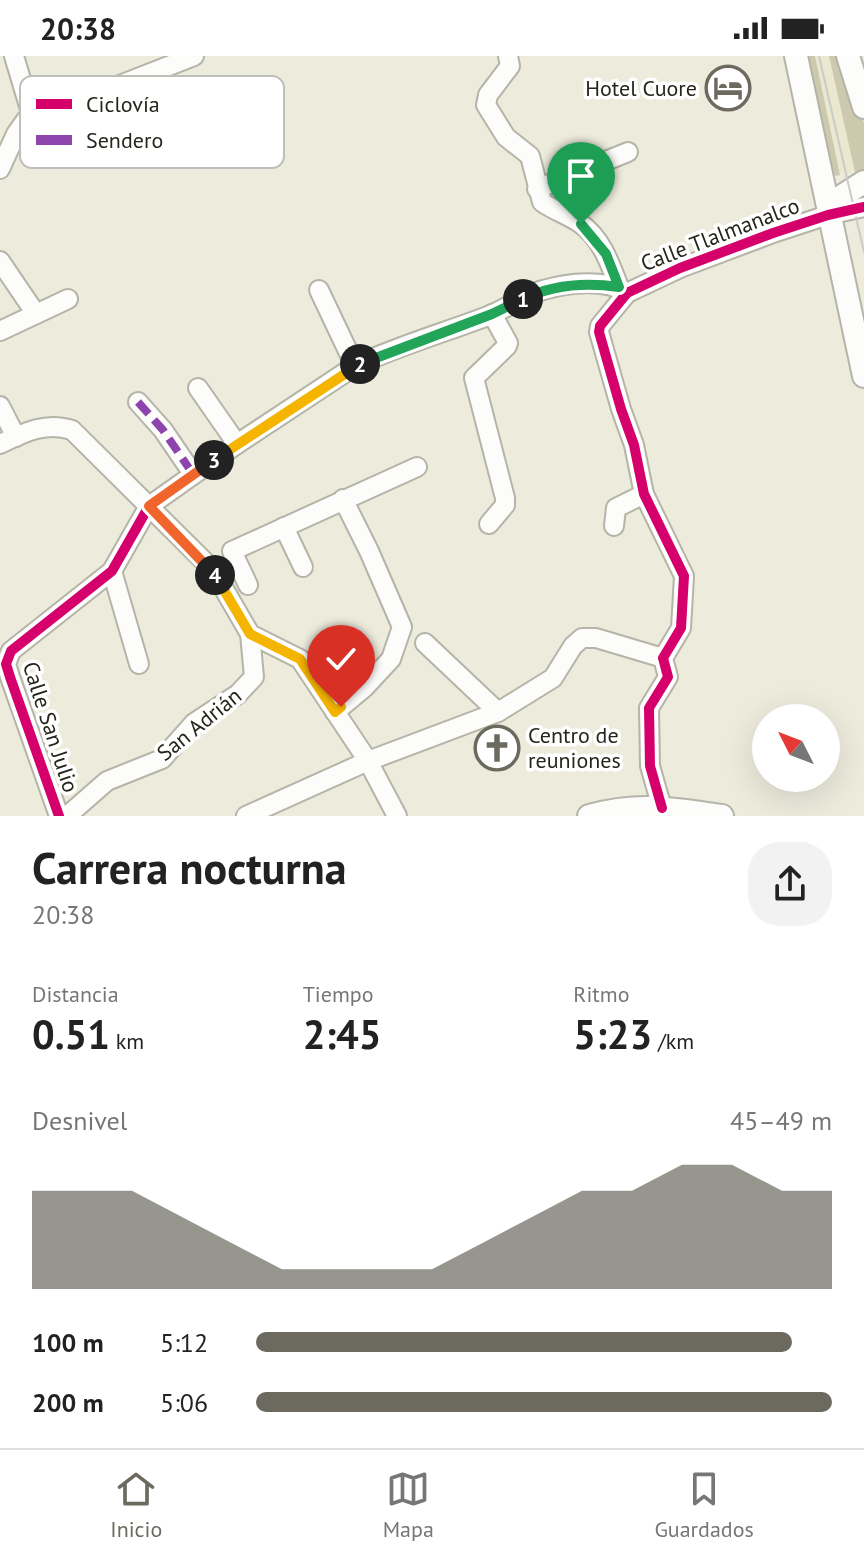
<!DOCTYPE html>
<html lang="es">
<head>
<meta charset="utf-8">
<style>
	:root { --surface:#fff; --page:#f2f2f2; --text:#222; --muted:#767676; --line:#e0e0e0; --accent:#6c6a5f }
	body { margin:0; font-family:"PT Sans",sans-serif; background:var(--page); color:var(--text); height:100vh; display:flex; flex-direction:column; font-size:30px; white-space:nowrap }
	* { box-sizing:border-box; margin:0 }
	p { font-size:26px; color:var(--muted) }
	.icon { flex:none; width:44px; height:44px; fill:none; stroke:currentColor; stroke-width:2; stroke-linecap:round; stroke-linejoin:round }
	.map { position:relative; height:760px; overflow:hidden }
	.sheet { display:flex; flex-direction:column; background:var(--surface); flex:1 }
	.sheet>* { flex:none }
	.needle { width:52px; rotate:312deg }
	.controls { position:absolute; left:752px; top:648px; display:grid; gap:16px }
	.controls a { display:grid; place-items:center; width:88px; height:88px; border-radius:50%; background:var(--surface); box-shadow:0 8px 32px #0002; font-size:40px }
	.pin { position:absolute; display:grid; place-items:center; width:68px; height:68px; color:#fff; margin:-82px -34px; border-radius:50% 50% 50% 0; rotate:-45deg; box-shadow:0 0 8px #0007 }
	.pin .icon { rotate:45deg }
	.km { position:absolute; width:40px; height:40px; margin:-20px; border-radius:50%; background:#222; color:#fff; font-size:22px; line-height:40px; text-align:center }
	.round { display:grid; place-items:center; flex:none; width:84px; height:84px; border-radius:32px; background:var(--page) }
	.overview { display:flex; align-items:center; justify-content:space-between; height:136px; padding:0 32px }
	h1 { font-size:44px; font-weight:700; line-height:60px }
	.figures { display:grid; grid-template-columns:repeat(3,1fr); gap:12px; height:136px; padding:8px 32px }
	.figures div { display:grid; align-content:center }
	.figures b { font-size:40px; font-weight:700 }
	.figures small { font-size:22px; font-weight:400 }
	.figures p { font-size:22px }
	.chart { height:224px; padding:16px 32px }
	.chart p { display:flex; justify-content:space-between }
	.chart svg { width:100%; height:144px; margin-top:8px; fill:var(--accent); opacity:.7 }
	ul { padding:0 32px; list-style:none; font-size:26px }
	li { display:grid; grid-template-columns:128px 96px 1fr; align-items:center; height:60px }
	li i { height:20px; border-radius:10px; background:var(--accent) }
	.status { display:flex; justify-content:space-between; align-items:center; height:56px; padding:0 40px; background:var(--surface); direction:ltr }
	.status svg { height:22px; fill:currentColor }
	.dock { display:flex; justify-content:space-around; align-items:center; height:112px; border-top:2px solid var(--line); background:var(--surface); font-size:22px; color:var(--muted) }
	.dock a { display:grid; justify-items:center; gap:4px }
	.dock .on { color:var(--accent) }
	.map>svg:first-child { display:block }
	.built { fill:#eae8ce }
	.forest { fill:#ccc9ae }
	.lines { fill:none; stroke-linecap:round; stroke-linejoin:round }
	.minor-casing { stroke:#b5b4a8; stroke-width:22 }
	.major-casing { stroke:#b5b4a8; stroke-width:26 }
	.minor { stroke:#fcfcfa; stroke-width:18 }
	.major { stroke:#fcfcfa; stroke-width:22 }
	.tram { stroke:#cbcbc7; stroke-width:2 }
	.quiet { stroke:#8e44ad; stroke-width:8; stroke-dasharray:16 8; stroke-linecap:butt }
	.cycleway-casing { stroke:#fff; stroke-width:15 }
	.cycleway { stroke:#d6006c; stroke-width:10 }
	.split-1-casing { stroke:#fff; stroke-width:16 }
	.split-2-casing { stroke:#fff; stroke-width:16 }
	.split-3-casing { stroke:#fff; stroke-width:16 }
	.split-4-casing { stroke:#fff; stroke-width:16 }
	.split-5-casing { stroke:#fff; stroke-width:16 }
	.split-1 { stroke:#22a559; stroke-width:10 }
	.split-2 { stroke:#22a559; stroke-width:10 }
	.split-3 { stroke:#f5b400; stroke-width:10 }
	.split-4 { stroke:#f0652b; stroke-width:10 }
	.split-5 { stroke:#f5b400; stroke-width:10 }
	.labels { text-anchor:middle; dominant-baseline:central; stroke-width:7; stroke-linejoin:round; paint-order:stroke }
	.poi-label { font-size:22px; fill:#26251b; stroke:#fff; text-anchor:end }
	.street-label { font-size:22px; fill:#26251b; stroke:#fff }
	.key { fill:#fff; stroke:#bebebb; stroke-width:2 }
	.key-label { font-size:22px; fill:#26251b }
</style>
</head>
<body>
<div class="status"><b>20:38</b><svg viewBox="0 0 49 12"><path d="M0 12V9h3v3zM5 12V6h3v6zM10 12V3h3v9zM15 12V0h3v12zM26 1h20v11H26zM47 4h2v5h-2z"/></svg></div>
<div class="map">
<svg width="864" height="760" viewBox="0 0 864 760">
	<rect width="100%" height="100%" fill="#edebdc"/>
	<path class="built" d="M815,0H829L855,116L840,119Z"/>
	<g class="forest">
		<path d="M807,0H815L840,119L836,120L834,119Z"/>
		<path d="M829,0H843L864,67V115L855,116Z"/>
	</g>
	<g class="lines">
		<g class="minor-casing">
			<g id="minor">
				<path d="M14,0L31,57"/>
				<path d="M508,0L510,10L488,39L486,49L506,81L530,100L542,146C554,155 569,159 581,168C602,183 610,208 619,231"/>
				<path d="M0,113L16,78L31,57L56,54L194,0"/>
				<path d="M537,133L628,96"/>
				<path d="M0,205L36,258"/>
				<path d="M319,234L355,310"/>
				<path d="M0,275L68,243"/>
				<path d="M198,332L237,388"/>
				<path d="M138,346L163,374L193,418"/>
				<path d="M0,350L16,381"/>
				<path d="M0,388C23,377 46,365 72,374L213,514L250,578L300,603L368,705L397,760"/>
				<path d="M489,468L505,449V442L474,322L507,290L508,287L492,258"/>
				<path d="M614,470L616,452L644,438"/>
				<path d="M284,471L303,511"/>
				<path d="M112,515L139,608"/>
				<path d="M248,529L232,495L417,411"/>
				<path d="M425,587L498,656"/>
				<path d="M335,656L365,631L391,603L402,571L369,495L343,443"/>
				<path d="M662,752L650,710L649,652L668,621L663,602L681,572L684,520L644,438L634,389L621,353L599,276L600,270L627,237L680,212L773,177L828,159L864,151"/>
				<path d="M59,760L10,621L6,608L11,595L112,515L149,450L237,388L355,310C398,290 443,277 488,260C506,253 524,239 543,234C567,227 606,222 627,237"/>
				<path d="M67,760L107,725L162,703L194,667L238,638L254,621L250,578"/>
				<path d="M246,760L368,705L498,656L553,622L573,590L582,582H596L663,602"/>
			</g>
		</g>
		<g class="major-casing">
			<g id="major">
				<path d="M796,0L864,320"/>
				<path d="M848,0L864,51"/>
				<path d="M828,159L839,142L864,126"/>
				<path d="M589,760C639,746 672,753 722,760"/>
			</g>
		</g>
		<use href="#minor" class="minor"/>
		<use href="#major" class="major"/>
		<path class="tram" d="M819,0L864,196"/>
		<path class="quiet" d="M138,346L163,374L193,418"/>
		<g class="cycleway-casing">
			<g id="cycleway">
				<path d="M662,752L650,710L649,652L668,621L663,602L681,572L684,520L644,438L634,389L621,353L599,276L600,270L627,237L680,212L773,177L828,159L864,151"/>
				<path d="M59,760L10,621L6,608L11,595L112,515L149,450L237,388L355,310C398,290 443,277 488,260C506,253 524,239 543,234C567,227 606,222 627,237"/>
			</g>
		</g>
		<use href="#cycleway" class="cycleway"/>
	</g>
	<g class="lines">
		<g class="split-1-casing">
			<path id="split-1" d="M523,243C554,228 585,226 619,231L606,198L581,168"/>
		</g>
		<g class="split-2-casing">
			<path id="split-2" d="M360,308L492,258L523,243"/>
		</g>
		<g class="split-3-casing">
			<path id="split-3" d="M214,404L360,308"/>
		</g>
		<g class="split-4-casing">
			<path id="split-4" d="M214,404L149,450L215,519"/>
		</g>
		<g class="split-5-casing">
			<path id="split-5" d="M215,519L250,578L300,603L335,656L341,651"/>
		</g>
		<use href="#split-1" class="split-1"/>
		<use href="#split-2" class="split-2"/>
		<use href="#split-3" class="split-3"/>
		<use href="#split-4" class="split-4"/>
		<use href="#split-5" class="split-5"/>
	</g>
	<defs>
		<g id="hotel-ring" transform="scale(2.3)"><circle r="9.5" fill="#fff" stroke="#6c6a5f" stroke-width="1.5"/><path d="M-6-4.5h1.5V1H6V5H4.5V3h-9V5H-6ZM-4 0a1.8 1.8 0 1 1 3.6 0ZM.5 0V-2.5h3Q6-2.5 6 0Z" fill="#6c6a5f"/></g>
		<g id="church-ring" transform="scale(2.3)"><circle r="9.5" fill="#fff" stroke="#6c6a5f" stroke-width="1.5"/><path d="M-1.2-6h2.4v3.5h3.3v2.4h-3.3V6h-2.4V-.1h-3.3v-2.4h3.3Z" fill="#6c6a5f"/></g>
	</defs>
	<g fill-rule="evenodd">
		<use href="#hotel-ring" x="728" y="32"/>
		<use href="#church-ring" x="497" y="692"/>
	</g>
	<g class="labels">
		<g class="poi-label">
			<text x="697" y="32">Hotel Cuore</text>
			<text x="528" y="679" text-anchor="start">Centro de<tspan x="528" dy="25">reuniones</tspan></text>
		</g>
		<g class="street-label">
			<text transform="translate(720 178) rotate(-21)">Calle Tlalmanalco</text>
			<text transform="translate(199 668) rotate(-39)">San Adrián</text>
			<text transform="translate(51 671) rotate(72)">Calle San Julio</text>
		</g>
	</g>
	<rect x="20" y="20" width="264" height="92" rx="12" class="key"/>
	<rect x="36" y="43" width="36" height="10" fill="#d6006c"/>
	<rect x="36" y="79" width="36" height="10" fill="#8e44ad"/>
	<g class="key-label">
		<text x="86" y="56">Ciclovía</text>
		<text x="86" y="92">Sendero</text>
	</g>
</svg>
<div class="controls">
<a><svg class="needle" viewBox="-14 -14 28 28"><path d="M0-13l5 13h-10z" fill="#e53935"/><path d="M0 13l5-13h-10z" fill="#767676"/></svg></a>
</div>
<div class="pin" style="left:581px;top:168px;background:#1e9e55"><svg class="icon" aria-label="arrive" viewBox="0 0 24 24"><path d="M6 21V4h12l-3 4 3 4H6"/></svg></div>
<div class="pin" style="left:341px;top:651px;background:#d93025"><svg class="icon" aria-label="check" viewBox="0 0 24 24"><path d="M5 12l5 5 9-10"/></svg></div>
<b class="km" style="left:523px;top:243px">1</b>
<b class="km" style="left:360px;top:308px">2</b>
<b class="km" style="left:214px;top:404px">3</b>
<b class="km" style="left:215px;top:519px">4</b>
</div>
<section class="sheet">
<div class="overview"><div><h1>Carrera nocturna</h1><p>20:38</p></div><a class="round"><svg class="icon" aria-label="share" viewBox="0 0 24 24"><path d="M12 15V3M7 8l5-5 5 5M5 13v7h14v-7"/></svg></a></div>
<div class="figures">
<div><p>Distancia</p><b>0.51<small> km</small></b></div>
<div><p>Tiempo</p><b>2:45</b></div>
<div><p>Ritmo</p><b>5:23<small> /km</small></b></div>
</div>
<div class="chart"><p><span>Desnivel</span>45–49 m</p>
<svg viewBox="0 0 160 44" preserveAspectRatio="none"><path d="M0 44V14L10 14L20 14L30 22L40 30L50 38L60 38L70 38L80 38L90 30L100 22L110 14L120 14L130 6L140 6L150 14L160 14V44z"/></svg>
</div>
<ul>
<li><b>100 m</b>5:12<i style="width:93%"></i></li>
<li><b>200 m</b>5:06<i style="width:100%"></i></li>
</ul>
</section>
<nav class="dock">
<a class="on"><svg class="icon" aria-label="home" viewBox="0 0 24 24"><path d="M3 11l9-7 9 7M6 9v11h12V9"/></svg>Inicio</a>
<a><svg class="icon" aria-label="map" viewBox="0 0 24 24"><path d="M3 6l6-2 6 2 6-2v14l-6 2-6-2-6 2zM9 4v14M15 6v14"/></svg>Mapa</a>
<a><svg class="icon" aria-label="saved" viewBox="0 0 24 24"><path d="M7 4h10v16l-5-4-5 4z"/></svg>Guardados</a>
</nav>
</body>
</html>
